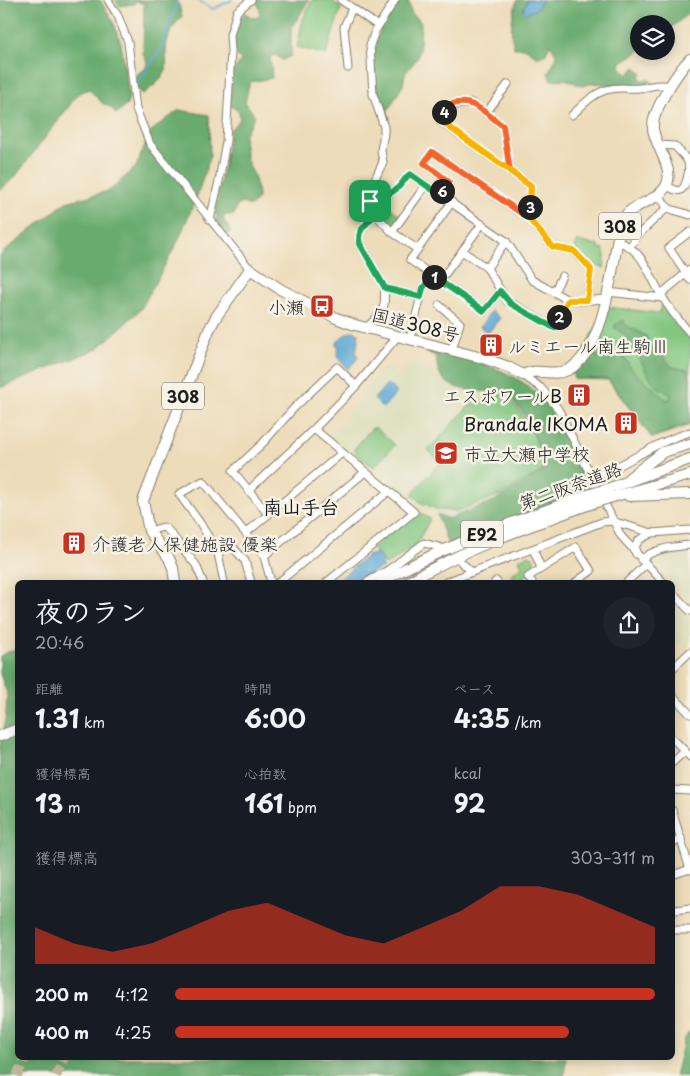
<!DOCTYPE html>
<html lang="ja">
<head>
<meta charset="utf-8">
<style>
	:root { --surface:#171b24; --page:#20242c; --text:#f1f3f6; --muted:#9ea1a6; --accent:#c8321e }
	body { margin:0; font-family:"Playpen Sans","Klee One",sans-serif; background:var(--page); color:var(--text); height:100vh; display:flex; flex-direction:column; font-size:19px; white-space:nowrap }
	* { box-sizing:border-box; margin:0 }
	p { font-size:16px; color:var(--muted) }
	.icon { flex:none; width:28px; height:28px; fill:none; stroke:currentColor; stroke-width:2; stroke-linecap:round; stroke-linejoin:round }
	.map { position:relative; flex:1; overflow:hidden }
	.sheet { position:absolute; left:15px; top:580px; width:660px; height:480px; display:flex; flex-direction:column; background:var(--surface); border-radius:8px; box-shadow:0 2px 12px #0003 }
	.sheet>* { flex:none }
	.buttons { position:absolute; left:630px; top:15px; display:grid; gap:10px }
	.buttons a { display:grid; place-items:center; width:45px; height:45px; border-radius:50%; background:var(--surface); box-shadow:0 2px 12px #0003; font-size:25px }
	.pin { position:absolute; display:grid; place-items:center; width:42px; height:42px; color:#fff; margin:-21px; border-radius:10px; box-shadow:0 2px 8px #0006 }
	.km { position:absolute; width:25px; height:25px; margin:-12px; border-radius:50%; background:#222; color:#fff; font-size:14px; line-height:25px; text-align:center }
	.round { display:grid; place-items:center; flex:none; width:52px; height:52px; border-radius:26px; background:var(--page) }
	.headline { display:flex; align-items:center; justify-content:space-between; height:85px; padding:0 20px }
	h1 { font-size:28px; font-weight:700; line-height:38px }
	.stats { display:grid; grid-template-columns:repeat(3,1fr); gap:8px; height:85px; padding:5px 20px }
	.stats div { display:grid; align-content:center }
	.stats b { font-size:25px; font-weight:700 }
	.stats small { font-size:14px; font-weight:400 }
	.stats p { font-size:14px }
	.chart { height:140px; padding:10px 20px }
	.chart p { display:flex; justify-content:space-between }
	.chart svg { width:100%; height:90px; margin-top:5px; fill:var(--accent); opacity:.7 }
	ul { padding:0 20px; list-style:none; font-size:16px }
	li { display:grid; grid-template-columns:80px 60px 1fr; align-items:center; height:38px }
	li i { height:12px; border-radius:6px; background:var(--accent) }
	.map>svg:first-child { display:block }
	.built { fill:#dddebc }
	.green { fill:#82c67f; stroke:#4f714e }
	.forest { fill:#69ab6e; stroke:#426445 }
	.water { fill:#5da9d6; stroke:#3c6279 }
	.lines { fill:none; stroke-linecap:round; stroke-linejoin:round }
	.stream { stroke:#5da9d6; stroke-width:2 }
	.highway-tunnel { stroke:#c3b69a; stroke-width:10; stroke-dasharray:10 5; stroke-linecap:butt }
	.minor-casing { stroke:#847c6a; stroke-width:9 }
	.highway-casing { stroke:#847c6a; stroke-width:12 }
	.minor { stroke:#fff; stroke-width:7 }
	.highway { stroke:#fff; stroke-width:10 }
	.highway-bridge-casing { stroke:#847c6a; stroke-width:12; stroke-linecap:butt }
	.highway-bridge { stroke:#fff; stroke-width:10 }
	.split-1-casing { stroke:#fff; stroke-width:10 }
	.split-2-casing { stroke:#fff; stroke-width:10 }
	.split-3-casing { stroke:#fff; stroke-width:10 }
	.split-4-casing { stroke:#fff; stroke-width:10 }
	.split-5-casing { stroke:#fff; stroke-width:10 }
	.split-6-casing { stroke:#fff; stroke-width:10 }
	.split-7-casing { stroke:#fff; stroke-width:10 }
	.split-1 { stroke:#22a559; stroke-width:6 }
	.split-2 { stroke:#22a559; stroke-width:6 }
	.split-3 { stroke:#f5b400; stroke-width:6 }
	.split-4 { stroke:#f0652b; stroke-width:6 }
	.split-5 { stroke:#f5b400; stroke-width:6 }
	.split-6 { stroke:#f0652b; stroke-width:6 }
	.split-7 { stroke:#22a559; stroke-width:6 }
	.labels { text-anchor:middle; dominant-baseline:central; stroke-width:5; stroke-linejoin:round; paint-order:stroke }
	.shield { fill:#f7f3e8; stroke:#5e5c59; stroke-width:1 }
	.shield-label { font-size:16px; font-weight:bold; fill:#1c1c1c }
	.poi-label { font-size:18px; fill:#1c1c1c; stroke:#f7f3e8; text-anchor:end }
	.street-label { font-size:18px; fill:#1c1c1c; stroke:#f7f3e8 }
	.neighbourhood-label { font-size:19px; font-weight:bold; fill:#1c1c1c; stroke:#f7f3e8 }
</style>
</head>
<body>
<div class="map">
<svg width="690" height="1076" viewBox="0 0 690 1076">
	<rect width="100%" height="100%" fill="#f7f3e8"/>
	<filter id="ink" filterUnits="userSpaceOnUse"><feTurbulence type="fractalNoise" baseFrequency=".02" numOctaves="2"/><feDisplacementMap in="SourceGraphic" scale="10" xChannelSelector="R" yChannelSelector="G"/><feConvolveMatrix kernelMatrix="1 2 1 2 8 2 1 2 1" color-interpolation-filters="sRGB"/></filter>
	<filter id="wash" filterUnits="userSpaceOnUse"><feTurbulence type="fractalNoise" baseFrequency=".0096" numOctaves="4" result="noise"/><feDisplacementMap in="SourceGraphic" scale="20" xChannelSelector="R" yChannelSelector="G"/><feGaussianBlur stdDeviation="1.12" result="paint"/><feColorMatrix in="noise" values="0 0 0 0 0 0 0 0 0 0 0 0 0 0 0 0 0 1.4 0 .05"/><feComposite in="paint" operator="in"/></filter>
	<g filter="url(#wash)">
		<rect width="100%" height="100%" fill="#eddcb9"/>
		<g class="built">
			<path d="M413,361L443,380L458,366L504,389L528,420L536,436L545,470L494,501L448,519L424,509L330,436L346,418L360,394L386,366L399,377Z"/>
			<path d="M690,548V602L648,559L654,555Z"/>
			<path d="M677,606L690,620V645L686,650L673,637V609Z"/>
		</g>
		<g class="green">
			<path d="M312,0H331L341,8L326,55L297,47L303,19Z"/>
			<path d="M378,200L400,215L394,224L390,225L376,212L373,204Z"/>
			<path d="M577,241L599,246V249L603,248L605,256L604,268L596,266L594,267L575,249Z"/>
			<path d="M663,302L690,337V425L652,438L608,380L574,379L572,372L607,307L659,313Z"/>
			<path d="M505,393C524,417 541,438 543,470L500,495L457,511L439,510L420,502L412,494L441,462L428,450L472,403L476,404Z"/>
			<path d="M372,428H376L395,445L374,467L358,456L354,449Z"/>
			<path d="M417,511L430,519L416,545L386,565L372,548Z"/>
			<path d="M529,555L533,557L536,566L535,569L516,582L510,575L522,567L519,559Z"/>
		</g>
		<g class="forest">
			<path d="M0,0H100L113,21L121,43L129,96L127,105L116,114L112,108L102,103L89,89L79,93L15,177L0,190Z"/>
			<path d="M115,0H175L179,5L182,17C171,26 165,41 166,56C166,62 168,66 165,72C161,81 151,88 143,94C135,89 135,83 136,75L146,68L147,62L143,54L144,4L136,1L134,4L120,6Z"/>
			<path d="M256,0H309L291,29V56L282,60L275,55L270,57L272,78L250,82L245,102L255,116L244,135L246,158L255,178L258,195V199L251,206L242,203L237,206L234,215H225L223,219L231,232L227,235L216,220L217,216L215,213L230,130L240,119L239,111L230,106L232,73L241,60L233,50L235,26L238,16L242,17L245,13L253,18L259,17L260,10Z"/>
			<path d="M398,0H408L412,14L418,19L421,23L420,45L418,57L405,74L403,85L387,112L390,118L388,124L385,123C376,94 368,60 380,31C384,20 392,10 398,0Z"/>
			<path d="M517,0H690V12L671,28L674,40L666,50V24H639V51L621,62L620,67L628,75L635,67L642,73L639,77L643,80L649,79L653,83L626,86L593,83L582,86L565,79L551,80L548,73L557,56L550,44L545,55L538,57L524,48H514C509,30 512,17 517,0Z"/>
			<path d="M179,110L209,115L210,156L197,196L178,241L141,309L97,349L0,388V255L66,202L109,191L136,167L150,132Z"/>
			<path d="M624,320L626,325L646,336L649,345L655,351L662,355L672,367L688,370L690,379V424L652,437L608,379H574L573,372L590,352L600,357C609,351 620,350 627,361C631,367 626,362 631,368C638,377 649,384 657,391C662,395 662,399 669,400L671,397L670,393C640,385 642,339 614,328L615,325Z"/>
			<path d="M426,351C441,351 457,358 471,361C511,371 541,388 562,425C573,445 579,468 589,488L448,545L437,514L448,519L494,501L545,470L535,437L528,420L505,390C486,392 448,394 439,372C437,368 437,362 436,357Z"/>
			<path d="M17,649L18,1058H566L564,1076H0V746L6,715L7,693L0,674V656L8,652Z"/>
			<path d="M690,1031V1076H675L684,1040Z"/>
		</g>
		<g class="water">
			<path d="M527,0H543L536,9L526,13L523,10Z"/>
			<path d="M491,311L500,318L488,333L480,327Z"/>
			<path d="M353,331L359,333L356,354L359,357L348,369C341,362 335,356 339,346L336,345C339,338 346,333 353,331Z"/>
			<path d="M387,384L397,392L383,408L374,399Z"/>
			<path d="M375,552L384,563L381,565L383,567L352,582H336L368,555H372Z"/>
		</g>
		<g class="lines">
			<g class="stream">
				<path d="M197,0L213,9L232,0"/>
				<path d="M137,83L160,50L178,0"/>
			</g>
		</g>
	</g>
	<g filter="url(#ink)">
		<g class="lines">
			<g class="highway-tunnel">
				<path d="M17,1076L25,1058"/>
				<path d="M56,1076L64,1058"/>
			</g>
			<g class="minor-casing">
				<g id="minor">
					<path d="M108,0L118,16L128,42L136,109L150,144L250,269"/>
					<path d="M341,0L378,26"/>
					<path d="M395,0L375,31L370,45L373,94L384,127V133L381,150L383,162L370,190V201L375,214L392,232L417,249"/>
					<path d="M348,68L344,27L352,8"/>
					<path d="M486,113L508,84"/>
					<path d="M572,115C583,105 595,91 611,89C620,87 629,89 639,88C650,87 658,83 670,86"/>
					<path d="M659,145L675,146C679,151 686,157 688,162C690,168 688,173 687,179C683,193 679,193 667,186"/>
					<path d="M510,171L503,126L472,103L446,106L441,122L531,186L529,219"/>
					<path d="M660,193C665,212 673,209 690,215"/>
					<path d="M440,195L449,183L424,163L432,152L529,219L553,247L573,251L591,269L587,300"/>
					<path d="M370,201C383,197 394,194 402,183C405,179 405,177 410,174L506,241L532,280L568,300L579,301L605,299"/>
					<path d="M452,202L410,260L484,311L500,291"/>
					<path d="M210,220L219,181L226,141L231,51L230,35L237,11L251,0"/>
					<path d="M392,232L426,185"/>
					<path d="M690,232L669,248L690,280"/>
					<path d="M506,241L487,268L507,301L554,328L568,300"/>
					<path d="M617,241C643,250 647,270 660,293C668,307 679,321 690,333"/>
					<path d="M630,246L641,232L667,208"/>
					<path d="M462,251L487,268"/>
					<path d="M440,281L482,224"/>
					<path d="M385,288L421,297"/>
					<path d="M554,292L562,276"/>
					<path d="M607,292L663,298"/>
					<path d="M661,294L690,270"/>
					<path d="M439,305L460,323L452,350"/>
					<path d="M366,328C372,322 382,314 384,305C385,299 384,294 385,288L360,244C356,229 366,225 375,214"/>
					<path d="M410,339L423,288L432,276"/>
					<path d="M523,375L541,388L558,409L621,536L663,582"/>
					<path d="M314,429L414,512L327,582"/>
					<path d="M593,478C628,464 653,443 690,432"/>
					<path d="M248,491L314,429L356,386L397,337"/>
					<path d="M268,514L233,471L263,443L294,408L337,367L356,386"/>
					<path d="M149,531L163,527L167,529L196,565L203,582"/>
					<path d="M246,533L342,453"/>
					<path d="M533,549L541,568"/>
					<path d="M218,553L231,545L245,561L251,582"/>
					<path d="M636,554L635,547L639,540L652,533"/>
					<path d="M264,556L365,472"/>
					<path d="M641,560C654,548 673,547 690,545"/>
					<path d="M461,562L472,572"/>
					<path d="M224,582L218,553L200,523L179,494L203,481L264,556L271,582"/>
					<path d="M279,582L389,491"/>
					<path d="M367,582L388,570L424,543L442,548"/>
					<path d="M446,582L602,522L612,521L652,533L690,530"/>
					<path d="M495,582L496,581L497,582"/>
					<path d="M532,582L528,577L576,547L591,571L576,582"/>
					<path d="M627,582L646,564"/>
					<path d="M672,592L690,611"/>
					<path d="M672,669L690,652"/>
					<path d="M672,695L690,714"/>
					<path d="M672,738L685,751L672,763"/>
					<path d="M685,751L690,757"/>
					<path d="M672,790L690,791"/>
					<path d="M672,810L690,870"/>
					<path d="M672,844L681,838"/>
					<path d="M672,875L690,869"/>
					<path d="M672,908L675,910L690,908"/>
					<path d="M672,930H690"/>
				</g>
			</g>
			<g class="highway-casing">
				<g id="highway">
					<path d="M629,478L663,452L690,444"/>
					<path d="M610,488L690,459"/>
					<path d="M616,496L690,475"/>
					<path d="M629,496L690,494"/>
					<path d="M175,582L173,568L169,558L149,531L143,501L209,330L216,317L250,269L280,289L336,318L355,325L486,359L508,367L523,375C537,367 554,377 568,370C606,350 612,265 620,226C627,201 658,205 667,184C674,169 655,145 653,129C651,112 678,71 690,59"/>
					<path d="M381,582C446,544 518,521 588,495"/>
					<path d="M408,582C466,548 529,526 593,503"/>
					<path d="M0,736L18,729"/>
				</g>
			</g>
			<use href="#minor" class="minor"/>
			<use href="#highway" class="highway"/>
			<g class="highway-bridge-casing">
				<g id="highway-bridge">
					<path d="M588,495L610,488"/>
					<path d="M593,503L616,496"/>
				</g>
			</g>
			<use href="#highway-bridge" class="highway-bridge"/>
		</g>
	</g>
	<g class="lines" filter="url(#ink)">
		<g class="split-1-casing">
			<path id="split-1" d="M370,201L375,214C366,226 356,229 360,244L385,288L421,297L423,288L432,276L434,277"/>
		</g>
		<g class="split-2-casing">
			<path id="split-2" d="M434,277L484,311L500,291L511,304L554,328L559,317"/>
		</g>
		<g class="split-3-casing">
			<path id="split-3" d="M530,207L529,219L553,247L574,251L591,269L587,300H568L559,317"/>
		</g>
		<g class="split-4-casing">
			<path id="split-4" d="M444,112L446,106C472,96 483,111 503,126L510,171L531,186L530,207"/>
		</g>
		<g class="split-5-casing">
			<path id="split-5" d="M444,112L442,122L531,186L529,219L521,213"/>
		</g>
		<g class="split-6-casing">
			<path id="split-6" d="M442,191L449,182L424,163L432,152L521,213"/>
		</g>
		<g class="split-7-casing">
			<path id="split-7" d="M370,201C382,197 394,194 402,183C406,179 405,177 410,174L440,195L442,191"/>
		</g>
		<use href="#split-1" class="split-1"/>
		<use href="#split-2" class="split-2"/>
		<use href="#split-3" class="split-3"/>
		<use href="#split-4" class="split-4"/>
		<use href="#split-5" class="split-5"/>
		<use href="#split-6" class="split-6"/>
		<use href="#split-7" class="split-7"/>
	</g>
	<defs>
		<g id="bus-square" transform="scale(1.25)"><rect x="-9" y="-9" width="18" height="18" rx="4" fill="#c8321e" stroke="#f7f3e8"/><path d="M-5-6H5V4H4V6H2V4H-2V6H-4V4H-5ZM-3.5-4V0h7V-4ZM-3.5 1.2v1.5H-2V1.2ZM2 1.2v1.5H3.5V1.2Z" fill="#fff"/></g>
		<g id="building-square" transform="scale(1.25)"><rect x="-9" y="-9" width="18" height="18" rx="4" fill="#c8321e" stroke="#f7f3e8"/><path d="M-4-6H4V6H1V3H-1V6H-4ZM-2.5-4.3h1.7v1.8h-1.7ZM.8-4.3h1.7v1.8H.8ZM-2.5-1h1.7V.8h-1.7ZM.8-1h1.7V.8H.8Z" fill="#fff"/></g>
		<g id="school-square" transform="scale(1.25)"><rect x="-9" y="-9" width="18" height="18" rx="4" fill="#c8321e" stroke="#f7f3e8"/><path d="M0-5L7-2L0 1L-7-2ZM-4 1L0 2.5L4 1V4Q0 6-4 4Z" fill="#fff"/></g>
	</defs>
	<g fill-rule="evenodd">
		<use href="#bus-square" x="322" y="306"/>
		<use href="#building-square" x="491" y="345"/>
		<use href="#building-square" x="579" y="395"/>
		<use href="#building-square" x="626" y="423"/>
		<use href="#school-square" x="446" y="453"/>
		<use href="#building-square" x="74" y="543"/>
	</g>
	<g class="labels">
		<g class="shield">
			<rect x="599" y="212.5" width="42" height="27" rx="4"/>
			<rect x="162" y="382.5" width="42" height="27" rx="4"/>
			<rect x="461" y="520.5" width="42" height="27" rx="4"/>
		</g>
		<g class="shield-label">
			<text x="620" y="226">308</text>
			<text x="183" y="396">308</text>
			<text x="482" y="534">E92</text>
		</g>
		<g class="poi-label">
			<text x="304" y="306">小瀬</text>
			<text x="508" y="345" text-anchor="start">ルミエール南生駒Ⅲ</text>
			<text x="562" y="395">エスポワールB</text>
			<text x="608" y="423">Brandale IKOMA</text>
			<text x="464" y="453" text-anchor="start">市立大瀬中学校</text>
			<text x="92" y="543" text-anchor="start">介護老人保健施設 優楽</text>
		</g>
		<g class="street-label">
			<text transform="translate(416 324) rotate(14)">国道308号</text>
			<text transform="translate(570 485) rotate(-20)">第二阪奈道路</text>
		</g>
		<g class="neighbourhood-label">
			<text x="301" y="506">南山手台</text>
		</g>
	</g>
</svg>
<div class="buttons">
<a><svg class="icon" aria-label="layers" viewBox="0 0 24 24"><path d="M12 4l9 5-9 5-9-5zM3 14l9 5 9-5"/></svg></a>
</div>
<div class="pin" style="left:370px;top:201px;background:#1e9e55"><svg class="icon" aria-label="arrive" viewBox="0 0 24 24"><path d="M6 21V4h12l-3 4 3 4H6"/></svg></div>
<b class="km" style="left:434px;top:277px">1</b>
<b class="km" style="left:559px;top:317px">2</b>
<b class="km" style="left:530px;top:207px">3</b>
<b class="km" style="left:444px;top:112px">4</b>
<b class="km" style="left:442px;top:191px">6</b>
<section class="sheet">
<div class="headline"><div><h1>夜のラン</h1><p>20:46</p></div><a class="round"><svg class="icon" aria-label="share" viewBox="0 0 24 24"><path d="M12 15V3M7 8l5-5 5 5M5 13v7h14v-7"/></svg></a></div>
<div class="stats">
<div><p>距離</p><b>1.31<small> km</small></b></div>
<div><p>時間</p><b>6:00</b></div>
<div><p>ペース</p><b>4:35<small> /km</small></b></div>
</div>
<div class="stats">
<div><p>獲得標高</p><b>13<small> m</small></b></div>
<div><p>心拍数</p><b>161<small> bpm</small></b></div>
<div><p>kcal</p><b>92</b></div>
</div>
<div class="chart"><p><span>獲得標高</span>303–311 m</p>
<svg viewBox="0 0 160 44" preserveAspectRatio="none"><path d="M0 44V26L10 34L20 38L30 34L40 26L50 18L60 14L70 22L80 30L90 34L100 26L110 18L120 6L130 6L140 10L150 18L160 26V44z"/></svg>
</div>
<ul>
<li><b>200 m</b>4:12<i style="width:100%"></i></li>
<li><b>400 m</b>4:25<i style="width:82%"></i></li>
</ul>
</section>
</div>
</body>
</html>
